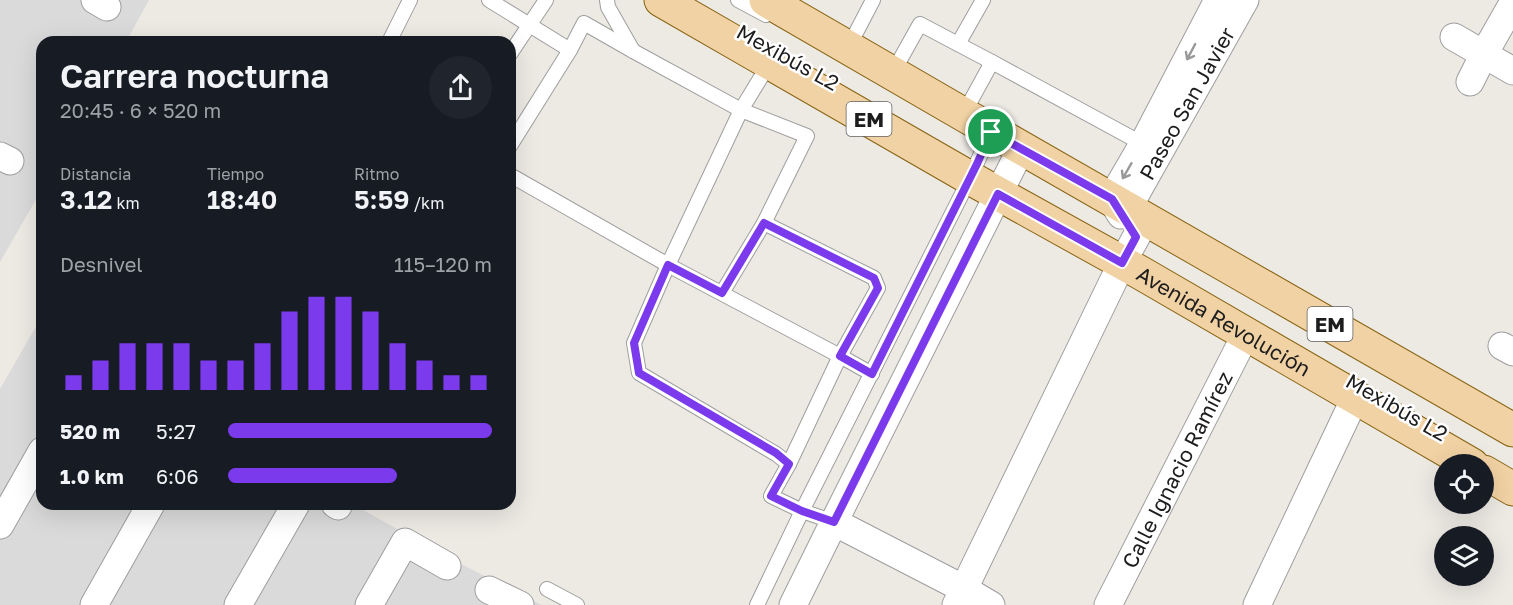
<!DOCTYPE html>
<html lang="es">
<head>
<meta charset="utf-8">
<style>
	:root { --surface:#171b24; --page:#20242c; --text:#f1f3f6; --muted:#9ea1a6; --accent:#7c3aed }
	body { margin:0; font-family:"Golos Text",sans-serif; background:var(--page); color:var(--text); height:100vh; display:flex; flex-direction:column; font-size:22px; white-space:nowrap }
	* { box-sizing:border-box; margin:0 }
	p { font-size:20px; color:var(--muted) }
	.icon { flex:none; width:33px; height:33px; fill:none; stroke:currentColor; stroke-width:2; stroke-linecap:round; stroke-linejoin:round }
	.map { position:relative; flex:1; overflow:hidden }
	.side { position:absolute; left:36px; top:36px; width:480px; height:474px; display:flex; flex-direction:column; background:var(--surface); border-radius:18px; box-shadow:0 6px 24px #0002 }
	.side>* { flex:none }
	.tools { position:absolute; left:1434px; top:454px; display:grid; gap:12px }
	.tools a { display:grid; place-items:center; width:60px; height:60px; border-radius:50%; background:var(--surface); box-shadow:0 6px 24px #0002; font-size:30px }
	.pin { position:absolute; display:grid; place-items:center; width:51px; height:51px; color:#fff; margin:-26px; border:3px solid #fff; border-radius:50%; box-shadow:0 2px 6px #0007 }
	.round { display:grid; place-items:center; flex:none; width:63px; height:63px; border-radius:32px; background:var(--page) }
	.headline { display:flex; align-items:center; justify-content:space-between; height:102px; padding:0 24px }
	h1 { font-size:33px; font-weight:600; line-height:45px }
	.metrics { display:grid; grid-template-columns:repeat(3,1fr); gap:9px; height:102px; padding:6px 24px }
	.metrics div { display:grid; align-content:center }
	.metrics b { font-size:26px; font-weight:600 }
	.metrics small { font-size:16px; font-weight:400 }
	.metrics p { font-size:16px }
	.chart { height:168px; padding:12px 24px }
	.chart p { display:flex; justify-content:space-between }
	.chart svg { width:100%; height:108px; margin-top:6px; stroke:var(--accent); stroke-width:6 }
	ul { padding:0 24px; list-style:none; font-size:20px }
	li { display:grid; grid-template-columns:96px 72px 1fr; align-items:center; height:45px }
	li i { height:15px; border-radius:8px; background:var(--accent) }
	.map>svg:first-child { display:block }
	.residential { fill:#dbdada }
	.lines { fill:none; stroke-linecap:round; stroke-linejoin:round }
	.service-casing { stroke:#9e9e9e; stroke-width:16 }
	.minor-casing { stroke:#9e9e9e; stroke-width:29 }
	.primary-casing { stroke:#866210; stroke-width:35 }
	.service { stroke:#fff; stroke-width:14 }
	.minor { stroke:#fff; stroke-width:27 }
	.primary { stroke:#f1d2a4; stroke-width:33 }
	.oneway { stroke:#999 }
	.route-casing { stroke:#fff; stroke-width:12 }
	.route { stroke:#7c3aed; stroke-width:8 }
	.labels { text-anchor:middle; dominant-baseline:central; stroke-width:5; stroke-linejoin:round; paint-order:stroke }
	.shield { fill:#fff; stroke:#616161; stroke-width:1.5 }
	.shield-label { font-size:20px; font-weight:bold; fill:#1d1d1d }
	.street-label { font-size:21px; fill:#1d1d1d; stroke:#fff }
</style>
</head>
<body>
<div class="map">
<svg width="1513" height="605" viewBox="0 0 1513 605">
	<rect width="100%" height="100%" fill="#edeae4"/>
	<g class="residential">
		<path d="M0,0H149L126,42H42V189L0,262Z"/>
		<path d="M38,323L42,325V504H352L463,565L542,605H0V389Z"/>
	</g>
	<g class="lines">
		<g class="service-casing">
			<g id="service">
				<path d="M489,0L570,50"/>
				<path d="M607,0L608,7L633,51"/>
				<path d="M738,0L766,15"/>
				<path d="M389,42L410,0"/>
				<path d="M958,44L983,0"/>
				<path d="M848,48L873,0"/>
				<path d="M510,54L546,0"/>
				<path d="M768,61L763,74L741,110L668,265L634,343L639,373L776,454L789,464"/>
				<path d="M892,74L920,24L992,62"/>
				<path d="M963,115L992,62L1143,144"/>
				<path d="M510,146L570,50L584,23L633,51L741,110L807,136L764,223L722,293"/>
				<path d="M510,175L668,265L840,356L872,374"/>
				<path d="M764,223L874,278L878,288L840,356L789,464L771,496L802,511L834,522"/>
				<path d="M547,589L577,605"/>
				<path d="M757,605L802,511L970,178L991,132"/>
			</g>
		</g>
		<g class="minor-casing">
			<g id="minor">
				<path d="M95,0L107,7"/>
				<path d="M1454,37L1513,71"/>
				<path d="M1470,82L1484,54L1513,3"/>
				<path d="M0,156L10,161"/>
				<path id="s1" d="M1128,208L1245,0"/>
				<path d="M1121,215L1111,199L1143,144L1218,0"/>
				<path d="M1502,346L1513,352"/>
				<path d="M335,504L338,506"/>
				<path d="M834,522L964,589L991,605"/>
				<path d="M0,525L42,451"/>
				<path d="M489,590L520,605"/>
				<path d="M94,605L151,504"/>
				<path d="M238,605L296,504"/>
				<path d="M369,605L405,542L447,566"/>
				<path d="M793,605L834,522L1021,149"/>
				<path d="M956,605L1122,263L1146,219"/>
				<path id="s2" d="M1108,605L1246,334"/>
				<path d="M1257,605L1355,398"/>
			</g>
		</g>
		<g class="primary-casing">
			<g id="primary">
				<path id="s3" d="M661,0L970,178L1141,273L1472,465"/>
				<path d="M766,0C1014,145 1264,286 1513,430"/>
				<path d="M1484,472L1513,489"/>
			</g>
		</g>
		<use href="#service" class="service"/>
		<use href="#minor" class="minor"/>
		<use href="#primary" class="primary"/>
	</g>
	<defs><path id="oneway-shaft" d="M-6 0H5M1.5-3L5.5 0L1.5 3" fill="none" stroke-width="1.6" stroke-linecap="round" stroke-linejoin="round" transform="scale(1.5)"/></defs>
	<g class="oneway">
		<use href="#oneway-shaft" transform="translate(1191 52) rotate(118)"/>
		<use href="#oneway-shaft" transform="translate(1127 171) rotate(120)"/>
	</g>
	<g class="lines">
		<g class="route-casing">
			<path id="route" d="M991,132L1112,199L1136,237L1122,263L998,194L834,522L802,511L771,496L789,464L776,453L639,373L634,343L668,265L722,293L764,223L874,278L878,288L840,356L872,374L977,164Z"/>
		</g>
		<use href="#route" class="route"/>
	</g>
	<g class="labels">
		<g class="shield">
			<rect x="846.5" y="102" width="45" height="34" rx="4.5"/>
			<rect x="1307.5" y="307" width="45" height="34" rx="4.5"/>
		</g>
		<g class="shield-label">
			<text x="869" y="119">EM</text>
			<text x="1330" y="324">EM</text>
		</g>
		<g class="street-label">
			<text transform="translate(788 57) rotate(29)">Mexibús L2</text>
			<text stroke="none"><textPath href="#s1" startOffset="120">Paseo San Javier</textPath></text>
			<text stroke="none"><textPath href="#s3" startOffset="648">Avenida Revolución</textPath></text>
			<text transform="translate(1397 407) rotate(30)">Mexibús L2</text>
			<text stroke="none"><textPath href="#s2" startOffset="152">Calle Ignacio Ramírez</textPath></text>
		</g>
	</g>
</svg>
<div class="tools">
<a><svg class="icon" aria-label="locate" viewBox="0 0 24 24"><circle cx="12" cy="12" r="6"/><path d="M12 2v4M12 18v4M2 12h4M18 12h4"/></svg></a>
<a><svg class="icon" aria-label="layers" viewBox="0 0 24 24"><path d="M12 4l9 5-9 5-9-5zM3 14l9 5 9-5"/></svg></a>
</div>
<div class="pin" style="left:991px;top:132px;background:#1e9e55"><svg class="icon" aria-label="arrive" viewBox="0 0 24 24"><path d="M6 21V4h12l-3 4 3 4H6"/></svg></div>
<section class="side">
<div class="headline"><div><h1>Carrera nocturna</h1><p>20:45 · 6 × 520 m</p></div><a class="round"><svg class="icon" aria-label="share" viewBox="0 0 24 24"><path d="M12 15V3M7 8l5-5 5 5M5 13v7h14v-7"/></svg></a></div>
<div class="metrics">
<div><p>Distancia</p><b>3.12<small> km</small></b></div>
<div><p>Tiempo</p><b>18:40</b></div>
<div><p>Ritmo</p><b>5:59<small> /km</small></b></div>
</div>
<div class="chart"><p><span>Desnivel</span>115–120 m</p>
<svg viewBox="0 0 160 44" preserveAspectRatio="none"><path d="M5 44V38M15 44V32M25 44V25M35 44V25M45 44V25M55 44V32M65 44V32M75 44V25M85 44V12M95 44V6M105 44V6M115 44V12M125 44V25M135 44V32M145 44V38M155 44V38"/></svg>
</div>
<ul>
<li><b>520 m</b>5:27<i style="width:100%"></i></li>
<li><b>1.0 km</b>6:06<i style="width:64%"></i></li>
</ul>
</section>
</div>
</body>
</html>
